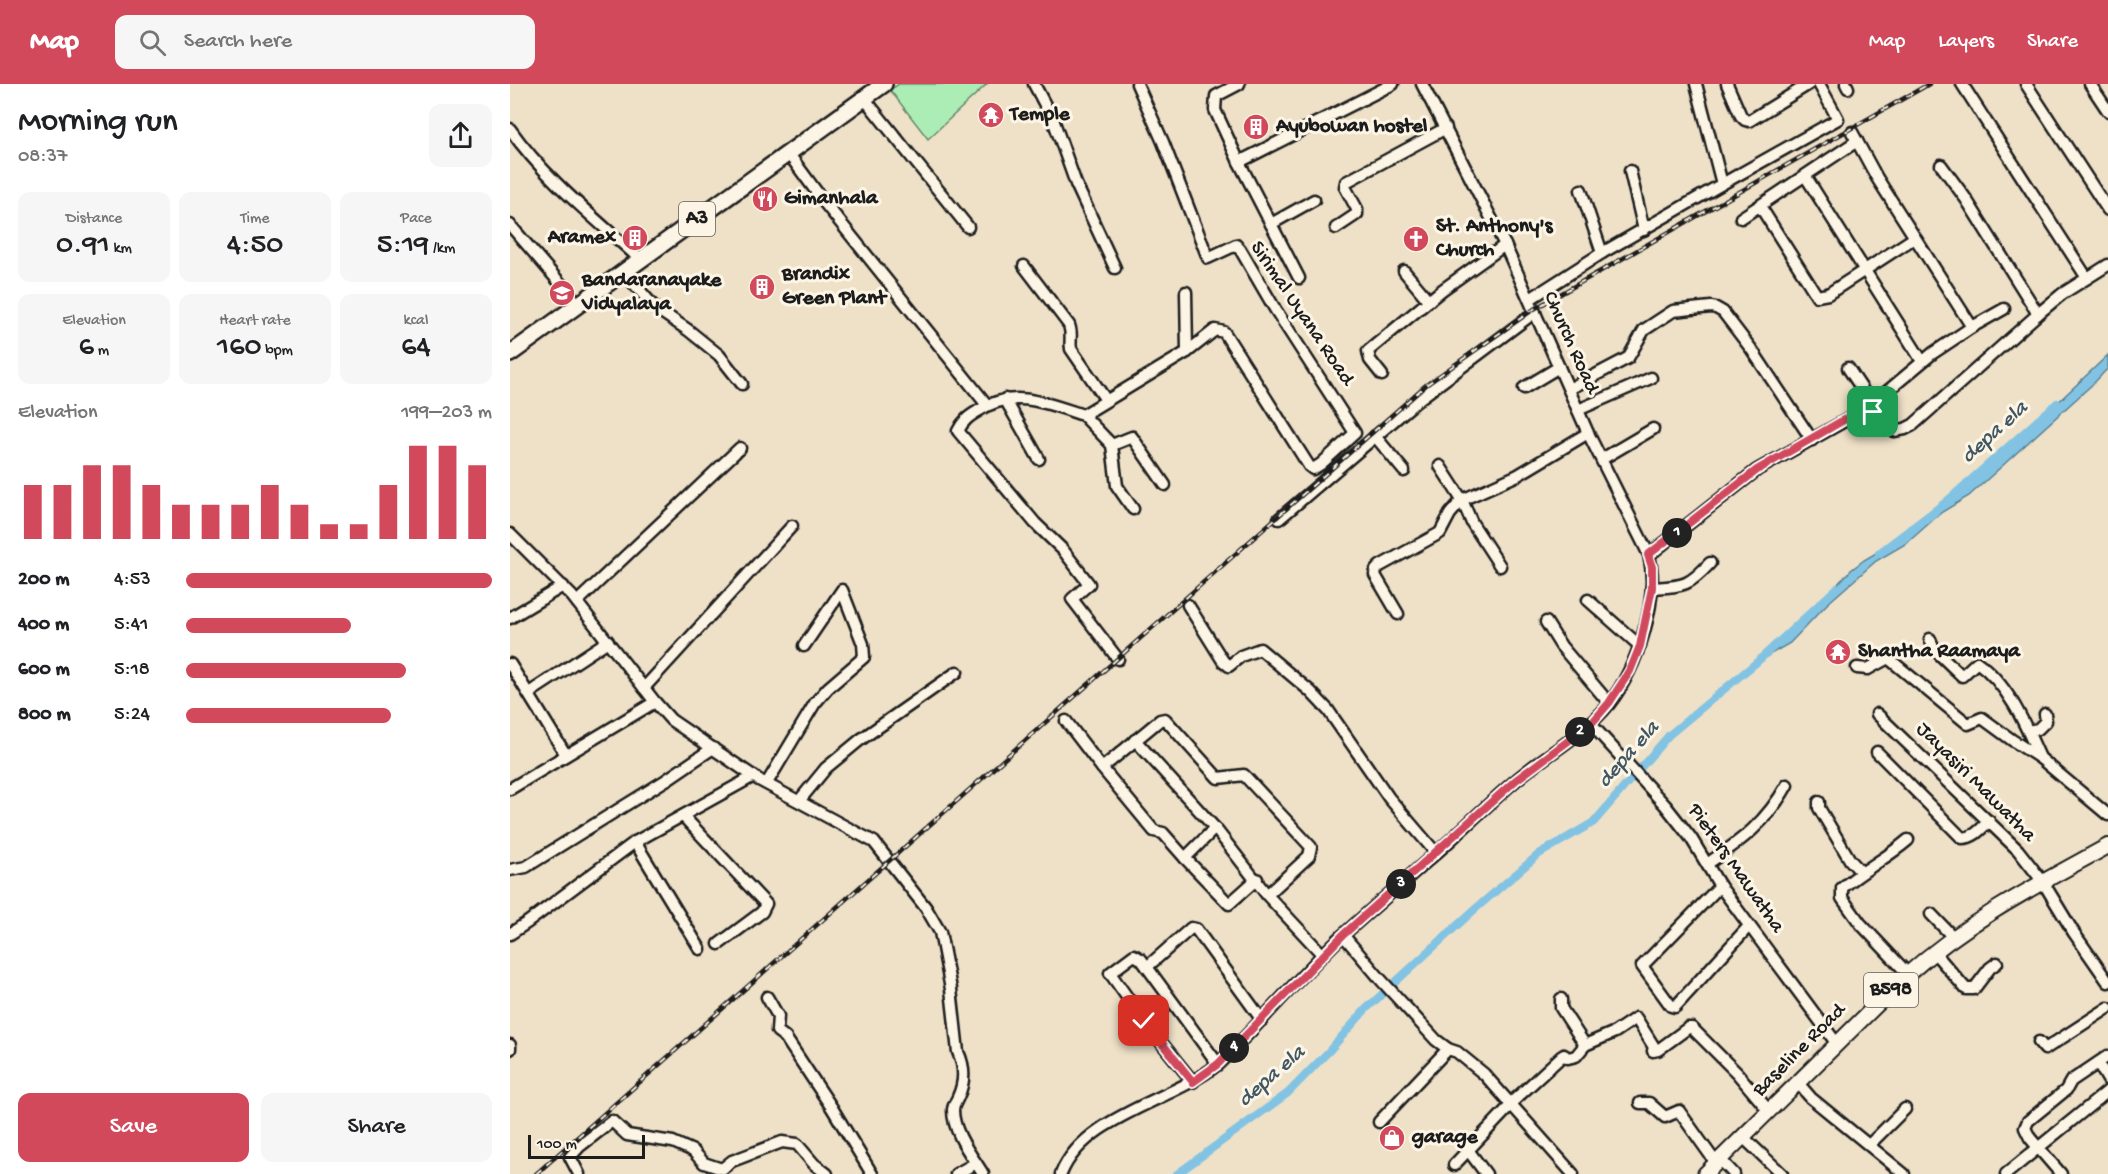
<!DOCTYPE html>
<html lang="en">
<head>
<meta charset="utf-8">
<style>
	:root { --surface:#fff; --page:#f6f6f6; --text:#202124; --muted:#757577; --accent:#d1495b }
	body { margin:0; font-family:"Gochi Hand",sans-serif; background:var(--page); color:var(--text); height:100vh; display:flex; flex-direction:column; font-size:22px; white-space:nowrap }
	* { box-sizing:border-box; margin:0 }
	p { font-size:20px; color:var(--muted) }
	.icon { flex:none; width:33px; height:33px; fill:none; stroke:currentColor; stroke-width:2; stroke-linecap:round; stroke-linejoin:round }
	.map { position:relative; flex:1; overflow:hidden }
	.drawer { display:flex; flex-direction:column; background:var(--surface); width:510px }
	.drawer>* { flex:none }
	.scale { position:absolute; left:18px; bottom:15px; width:117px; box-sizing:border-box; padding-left:6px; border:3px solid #1c1c1c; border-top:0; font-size:16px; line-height:21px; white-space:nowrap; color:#1c1c1c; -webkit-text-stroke:4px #fcf5e5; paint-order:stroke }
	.pin { position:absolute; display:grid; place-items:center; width:51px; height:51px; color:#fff; margin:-26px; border-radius:12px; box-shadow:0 3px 9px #0006 }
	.km { position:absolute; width:30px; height:30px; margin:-15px; border-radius:50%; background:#222; color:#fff; font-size:16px; line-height:30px; text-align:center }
	.round { display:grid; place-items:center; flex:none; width:63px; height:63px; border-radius:12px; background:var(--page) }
	.overview { display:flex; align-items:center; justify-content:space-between; height:102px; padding:0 18px }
	h1 { font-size:33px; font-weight:600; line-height:45px }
	.stats { display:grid; grid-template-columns:repeat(3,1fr); gap:9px; height:102px; padding:6px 18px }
	.stats div { display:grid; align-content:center; border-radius:12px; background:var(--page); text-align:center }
	.stats b { font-size:30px; font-weight:600 }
	.stats small { font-size:16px; font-weight:400 }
	.stats p { font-size:16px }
	.chart { height:168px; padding:12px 18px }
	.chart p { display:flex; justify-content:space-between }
	.chart svg { width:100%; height:108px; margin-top:6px; stroke:var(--accent); stroke-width:6 }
	.cta { display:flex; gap:12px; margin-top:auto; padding:12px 18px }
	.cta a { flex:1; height:69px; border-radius:12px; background:var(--accent); color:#fff; font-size:24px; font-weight:600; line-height:69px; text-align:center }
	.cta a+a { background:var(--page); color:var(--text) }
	ul { padding:0 18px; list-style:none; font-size:20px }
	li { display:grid; grid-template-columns:96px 72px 1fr; align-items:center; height:45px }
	li i { height:15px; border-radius:8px; background:var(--accent) }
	header { display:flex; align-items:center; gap:36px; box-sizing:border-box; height:84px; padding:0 30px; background:var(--accent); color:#fff }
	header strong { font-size:28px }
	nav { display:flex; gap:33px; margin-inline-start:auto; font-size:21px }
	.search { width:420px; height:54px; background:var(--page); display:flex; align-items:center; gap:15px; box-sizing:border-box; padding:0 21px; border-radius:12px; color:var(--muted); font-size:22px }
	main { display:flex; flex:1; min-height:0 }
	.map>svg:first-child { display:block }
	.green { fill:#acedb6; stroke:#648469; stroke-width:1.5 }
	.water { fill:#82c3e3; stroke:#598093; stroke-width:1.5 }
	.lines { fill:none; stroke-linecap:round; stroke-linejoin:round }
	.canal { stroke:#82c3e3; stroke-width:8 }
	.minor-casing { stroke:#1c1c1c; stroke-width:15 }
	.major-casing { stroke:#1c1c1c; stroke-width:18 }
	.highway-casing { stroke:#1c1c1c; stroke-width:20 }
	.minor { stroke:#fcf5e5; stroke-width:10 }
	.major { stroke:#fcf5e5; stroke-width:14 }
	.highway { stroke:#fcf5e5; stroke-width:15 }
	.rail-casing { stroke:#1c1c1c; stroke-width:4.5 }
	.rail { stroke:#fcf5e5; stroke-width:2; stroke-dasharray:7; stroke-linecap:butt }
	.route-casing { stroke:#fff; stroke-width:12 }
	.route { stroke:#d1495b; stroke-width:8 }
	.labels { text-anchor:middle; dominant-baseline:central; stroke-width:6; stroke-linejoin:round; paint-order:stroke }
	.shield { fill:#fcf5e5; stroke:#5f5d58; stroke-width:1.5 }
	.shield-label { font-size:20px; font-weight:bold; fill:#1c1c1c }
	.poi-label { font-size:21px; font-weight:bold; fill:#1c1c1c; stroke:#fcf5e5; text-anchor:start }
	.street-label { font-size:21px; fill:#1c1c1c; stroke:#fcf5e5 }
	.water-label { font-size:22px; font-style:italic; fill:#405662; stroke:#fcf5e5 }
</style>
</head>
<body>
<header>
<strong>Map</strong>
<div class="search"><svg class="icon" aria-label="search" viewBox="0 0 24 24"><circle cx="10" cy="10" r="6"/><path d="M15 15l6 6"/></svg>Search here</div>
<nav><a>Map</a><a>Layers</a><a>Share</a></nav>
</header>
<main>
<section class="drawer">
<div class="overview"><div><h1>Morning run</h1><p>08:37</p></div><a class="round"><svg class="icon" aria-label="share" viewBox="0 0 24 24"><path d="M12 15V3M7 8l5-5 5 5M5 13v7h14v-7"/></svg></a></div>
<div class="stats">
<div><p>Distance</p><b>0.91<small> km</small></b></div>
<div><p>Time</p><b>4:50</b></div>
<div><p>Pace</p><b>5:19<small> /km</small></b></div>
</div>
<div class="stats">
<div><p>Elevation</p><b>6<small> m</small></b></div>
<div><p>Heart rate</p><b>160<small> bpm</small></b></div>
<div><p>kcal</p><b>64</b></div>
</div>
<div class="chart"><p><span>Elevation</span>199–203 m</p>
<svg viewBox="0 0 160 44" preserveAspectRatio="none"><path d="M5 44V22M15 44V22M25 44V14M35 44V14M45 44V22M55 44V30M65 44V30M75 44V30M85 44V22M95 44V30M105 44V38M115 44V38M125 44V22M135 44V6M145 44V6M155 44V14"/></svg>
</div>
<ul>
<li><b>200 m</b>4:53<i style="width:100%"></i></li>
<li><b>400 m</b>5:41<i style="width:54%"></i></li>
<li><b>600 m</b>5:18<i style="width:72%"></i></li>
<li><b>800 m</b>5:24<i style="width:67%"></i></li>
</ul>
<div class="cta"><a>Save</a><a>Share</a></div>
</section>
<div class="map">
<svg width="1598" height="1090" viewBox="0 0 1598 1090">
	<rect width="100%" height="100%" fill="#efe1c8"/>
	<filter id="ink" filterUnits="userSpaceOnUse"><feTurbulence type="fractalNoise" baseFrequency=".0167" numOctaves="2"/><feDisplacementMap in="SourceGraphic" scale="12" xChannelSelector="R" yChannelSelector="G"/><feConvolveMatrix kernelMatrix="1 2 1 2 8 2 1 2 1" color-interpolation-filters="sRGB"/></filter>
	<g filter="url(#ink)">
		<path class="green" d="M389,0H477L418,55L380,6Z"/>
		<path class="water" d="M1598,271V284L1585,298L1459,412L1432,428L1397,459L1366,477L1317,520L1280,559L1247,578L1277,553L1341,486L1354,476L1393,453L1436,418L1526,339Z"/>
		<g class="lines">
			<g class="canal">
				<path d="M1369,469L1436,418L1547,319"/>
				<path d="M667,1090L778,1009L819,967L856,925L964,826L1029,770L1084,738L1159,651L1247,578L1327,504"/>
			</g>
			<g class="minor-casing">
				<g id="minor">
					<path d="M524,0L544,38L566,100L605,184"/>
					<path d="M729,0L706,12L705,26L729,78L789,194"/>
					<path d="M1217,0L1231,32L1235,36L1239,37L1299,0"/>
					<path d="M1336,0L1338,4"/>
					<path d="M1452,0L1577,194"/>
					<path d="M1516,0L1598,126"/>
					<path d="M1580,0L1598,27"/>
					<path d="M354,14L458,143"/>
					<path d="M0,45C35,95 86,135 131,176"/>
					<path d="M1342,48L1367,94L1462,243"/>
					<path d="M278,69L314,118L477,321"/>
					<path d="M729,78L883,0"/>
					<path d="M1431,81L1456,115L1528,230"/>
					<path d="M1120,87L1134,146"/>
					<path d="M1296,93L1412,277"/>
					<path d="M1212,100L1328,35L1309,0"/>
					<path d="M1071,106L1092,169"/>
					<path d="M1250,122L1307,212L1318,210L1404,154"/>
					<path d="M1231,134L1347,57"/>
					<path d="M761,140L804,116"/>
					<path d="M0,141L63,214"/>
					<path d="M826,144L847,130V125L835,103L836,98L936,44"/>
					<path d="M514,182L559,241C563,252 559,255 561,265L596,316"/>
					<path d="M894,187L919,217"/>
					<path d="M114,188L144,223L178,246L209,271L232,300"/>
					<path d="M676,208L677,268"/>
					<path d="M1020,215L1092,169L1212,100L1186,0"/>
					<path d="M1338,284L1362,320"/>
					<path d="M872,291L860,276L858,267L932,206L995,161"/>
					<path d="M1014,304L1049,283"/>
					<path d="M1059,305L1118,274L1134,246L1163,227L1201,223L1206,224L1213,228L1242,266L1302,356"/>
					<path d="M495,315L529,375"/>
					<path d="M1356,325L1363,328L1384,347L1395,345L1403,341L1528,230L1552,210L1598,181"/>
					<path d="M1068,326L1141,294"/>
					<path d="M573,331L602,361L622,353L655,401"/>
					<path d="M865,352L894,387"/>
					<path d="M602,361L607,402L623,425"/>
					<path d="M1092,375L1143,345"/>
					<path d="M930,382L952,416L962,439L990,482"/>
					<path d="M769,435L909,315L1025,228"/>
					<path d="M0,450L62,512L145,618L161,636L249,696L364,758L416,824L430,848L441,905L448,968C455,983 455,998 448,1013C446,1018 443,1022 443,1026C443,1049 462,1072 473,1090"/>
					<path d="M1139,471L1247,386L1356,325L1423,269L1462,243L1494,225"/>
					<path d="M1142,504C1173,502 1178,503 1200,479"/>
					<path d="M1078,516L1130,562"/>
					<path d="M67,518L230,364"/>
					<path d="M678,521L713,577L719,582L731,572L750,565L800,607L818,626L879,714L926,769"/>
					<path d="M888,530L865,491L866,486L870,482L930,449L940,430L952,416L1008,391L1078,349"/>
					<path d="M0,534L53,502"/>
					<path d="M1036,538L1051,562L1099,619"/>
					<path d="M1420,555L1424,565L1452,592L1467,578C1498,600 1515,640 1530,674"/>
					<path d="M608,575L562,515L579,500L553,466L525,439L448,347C453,337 458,333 468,327C502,304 537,319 573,331L677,268L705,246L714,248L799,382L803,385L811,380L845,349L765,225L730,165L726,161L698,174L653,58L627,0"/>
					<path d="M0,580L56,671"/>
					<path d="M1347,584L1358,585L1378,574L1458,640L1472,634L1502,656L1530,674L1598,731"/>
					<path d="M134,604L282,442"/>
					<path d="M19,609L98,557"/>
					<path d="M1367,630L1508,766L1533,798L1564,849L1598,898"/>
					<path d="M556,637L592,684"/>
					<path d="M1081,640L1155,721L1181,754L1210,802L1327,960"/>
					<path d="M1518,647L1528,645L1536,637L1535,630"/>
					<path d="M625,656L705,744"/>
					<path d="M1367,668L1452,754C1464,754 1471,745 1479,737"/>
					<path d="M257,699L305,619L318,604L354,573L353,560L332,506L294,562"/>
					<path d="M0,705L145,618"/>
					<path d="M289,717L316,684L350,656L447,588"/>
					<path d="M1309,718V724L1340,776L1351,788"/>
					<path d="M173,732L256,820L252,828L209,860"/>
					<path d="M1398,756C1377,774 1353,786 1332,804V814L1350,839L1398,890"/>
					<path d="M125,758L190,865"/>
					<path d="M675,774L719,820L747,795"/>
					<path d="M1197,780C1232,756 1256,739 1277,701"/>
					<path d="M0,786L16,783L156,696L203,664"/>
					<path d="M1210,802L1132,882L1161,922L1165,923L1239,842"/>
					<path d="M757,811L799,772L801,763L734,691L708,694L655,635L650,636L592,684L644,747L653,749L675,774L705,744L757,811L813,871"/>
					<path d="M1421,830L1443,853"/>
					<path d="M0,850L18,838L125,758L244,692"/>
					<path d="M833,851L872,897L926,956L938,965L947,968L974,990L1063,1090"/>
					<path d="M1424,868L1456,905H1464L1480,884L1487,879"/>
					<path d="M637,883L631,875L624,871L600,889L634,937L683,998"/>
					<path d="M257,913L268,932L267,947L275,953L322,1024L362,1090"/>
					<path d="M1051,915V924L1075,961"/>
					<path d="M1529,958L1535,965L1598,924"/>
					<path d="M0,961V965"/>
					<path d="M1588,979L1598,996"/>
					<path d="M708,980L637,883L681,844L686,845L752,936"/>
					<path d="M1288,999L1301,1014L1394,1090"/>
					<path d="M1130,1019H1139L1155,1033L1169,1027L1206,1079"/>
					<path d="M1000,1020L1051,973L1054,971L1058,974L1066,972L1075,961L1105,948L1126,934L1144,963L1143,967L1148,966L1178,944H1182L1227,989L1259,1027"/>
					<path d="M869,1038L938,965"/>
					<path d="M1233,1053L1272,1090"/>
					<path d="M1359,1061L1395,1025"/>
					<path d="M958,1066L976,1090"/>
					<path d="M1210,1075L1224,1090"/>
					<path d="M944,1081L1001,1021"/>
					<path d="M69,1090L60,1073L70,1062L102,1037L117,1051L163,1058L183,1067L194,1079L212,1085L222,1077L272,1058L287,1060L304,1080L317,1090"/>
					<path d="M446,1090L466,1079"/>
					<path d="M551,1090C574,1032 662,1017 707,981C717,972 726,961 736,952C768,919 799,883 833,851C863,824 894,797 925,770C952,746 977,721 1005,697C1035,671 1073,652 1099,620C1127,584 1150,516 1139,471L1078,349L995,161L912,0"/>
					<path d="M1496,1090L1598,1007"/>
					<path d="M1551,1090L1520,1054L1515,1044L1518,1037L1556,1006L1561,997L1598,972"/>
				</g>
			</g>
			<g class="major-casing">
				<path id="major" d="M1195,1090L1398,890C1457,837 1529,800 1598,762"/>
			</g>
			<g class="highway-casing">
				<path id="highway" d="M0,270L374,0"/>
			</g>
			<use href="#minor" class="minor"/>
			<use href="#major" class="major"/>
			<use href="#highway" class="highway"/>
			<g class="rail-casing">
				<path id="rail" d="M26,1090L916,301L1024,225L1419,0"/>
			</g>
			<use href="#rail" class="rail"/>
		</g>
	</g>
	<g class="lines" filter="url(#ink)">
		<g class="route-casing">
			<path id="route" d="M634,937L683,998L708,980L833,851L1006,696L1081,640L1099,619L1120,587L1130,562L1142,504V483L1138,471L1247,386L1351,326L1356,325L1363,328"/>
		</g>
		<use href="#route" class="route"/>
	</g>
	<defs>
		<g id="temple-disc" transform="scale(1.35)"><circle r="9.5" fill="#d1495b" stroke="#fcf5e5"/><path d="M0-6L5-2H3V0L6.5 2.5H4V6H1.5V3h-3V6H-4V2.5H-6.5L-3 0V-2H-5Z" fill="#fff"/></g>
		<g id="building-disc" transform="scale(1.35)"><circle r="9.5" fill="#d1495b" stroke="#fcf5e5"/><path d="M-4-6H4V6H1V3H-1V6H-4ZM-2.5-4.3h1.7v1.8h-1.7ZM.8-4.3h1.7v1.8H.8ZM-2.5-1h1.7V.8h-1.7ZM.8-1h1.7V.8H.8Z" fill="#fff"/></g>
		<g id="restaurant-disc" transform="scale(1.35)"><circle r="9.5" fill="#d1495b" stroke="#fcf5e5"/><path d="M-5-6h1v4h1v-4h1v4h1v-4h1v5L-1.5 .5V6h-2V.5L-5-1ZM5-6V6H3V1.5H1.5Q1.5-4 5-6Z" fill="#fff"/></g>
		<g id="church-disc" transform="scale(1.35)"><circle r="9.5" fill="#d1495b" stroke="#fcf5e5"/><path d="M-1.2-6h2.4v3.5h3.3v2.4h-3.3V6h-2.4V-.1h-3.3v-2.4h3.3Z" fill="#fff"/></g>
		<g id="school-disc" transform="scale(1.35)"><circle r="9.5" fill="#d1495b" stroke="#fcf5e5"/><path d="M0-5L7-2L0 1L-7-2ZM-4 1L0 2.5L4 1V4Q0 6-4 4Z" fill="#fff"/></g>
		<g id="shop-disc" transform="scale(1.35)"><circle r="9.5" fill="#d1495b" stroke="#fcf5e5"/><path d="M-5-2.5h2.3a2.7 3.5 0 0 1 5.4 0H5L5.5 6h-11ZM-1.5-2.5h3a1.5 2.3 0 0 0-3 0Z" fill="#fff"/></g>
	</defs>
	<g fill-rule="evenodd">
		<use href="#temple-disc" x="481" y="31"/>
		<use href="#building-disc" x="746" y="43"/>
		<use href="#restaurant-disc" x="255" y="115"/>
		<use href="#building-disc" x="125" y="154"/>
		<use href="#church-disc" x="906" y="155"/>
		<use href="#building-disc" x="252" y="203"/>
		<use href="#school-disc" x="52" y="209"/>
		<use href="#temple-disc" x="1328" y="568"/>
		<use href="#shop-disc" x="882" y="1054"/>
	</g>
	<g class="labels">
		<g class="shield">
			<rect x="169" y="118" width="36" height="34" rx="4.5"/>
			<rect x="1354" y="889" width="54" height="34" rx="4.5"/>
		</g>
		<g class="shield-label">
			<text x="187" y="135">A3</text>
			<text x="1381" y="906">B598</text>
		</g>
		<g class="poi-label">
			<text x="500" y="31">Temple</text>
			<text x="766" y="43">Ayubowan hostel</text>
			<text x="274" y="115">Gimanhala</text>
			<text x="926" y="143">St. Anthony's<tspan x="926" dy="24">Church</tspan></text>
			<text x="106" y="154" text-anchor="end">Aramex</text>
			<text x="272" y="191">Brandix<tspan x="272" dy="24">Green Plant</tspan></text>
			<text x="72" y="197">Bandaranayake<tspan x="72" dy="24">Vidyalaya</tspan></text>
			<text x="1348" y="568">Shantha Raamaya</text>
			<text x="902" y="1054">garage</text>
		</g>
		<g class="street-label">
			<text transform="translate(791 230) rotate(56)">Sirimal Uyana Road</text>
			<text transform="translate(1060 259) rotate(66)">Church Road</text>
			<text transform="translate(1465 699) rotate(45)">Jayasiri Mawatha</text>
			<text transform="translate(1225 785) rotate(55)">Pieters Mawatha</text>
			<text transform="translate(1290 967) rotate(-45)">Baseline Road</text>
		</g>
		<g class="water-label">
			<text transform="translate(1485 349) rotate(-42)">depa ela</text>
			<text transform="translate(1119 671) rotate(-48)">depa ela</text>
			<text transform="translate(762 993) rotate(-41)">depa ela</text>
		</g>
	</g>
</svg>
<div class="scale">100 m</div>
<div class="pin" style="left:1363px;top:328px;background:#1e9e55"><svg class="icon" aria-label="arrive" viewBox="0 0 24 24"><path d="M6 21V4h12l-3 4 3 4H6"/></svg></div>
<div class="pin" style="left:634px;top:937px;background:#d93025"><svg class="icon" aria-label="check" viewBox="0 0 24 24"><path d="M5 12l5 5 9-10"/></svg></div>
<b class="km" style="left:1167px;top:449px">1</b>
<b class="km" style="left:1070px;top:648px">2</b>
<b class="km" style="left:891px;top:800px">3</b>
<b class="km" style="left:724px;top:964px">4</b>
</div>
</main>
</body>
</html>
